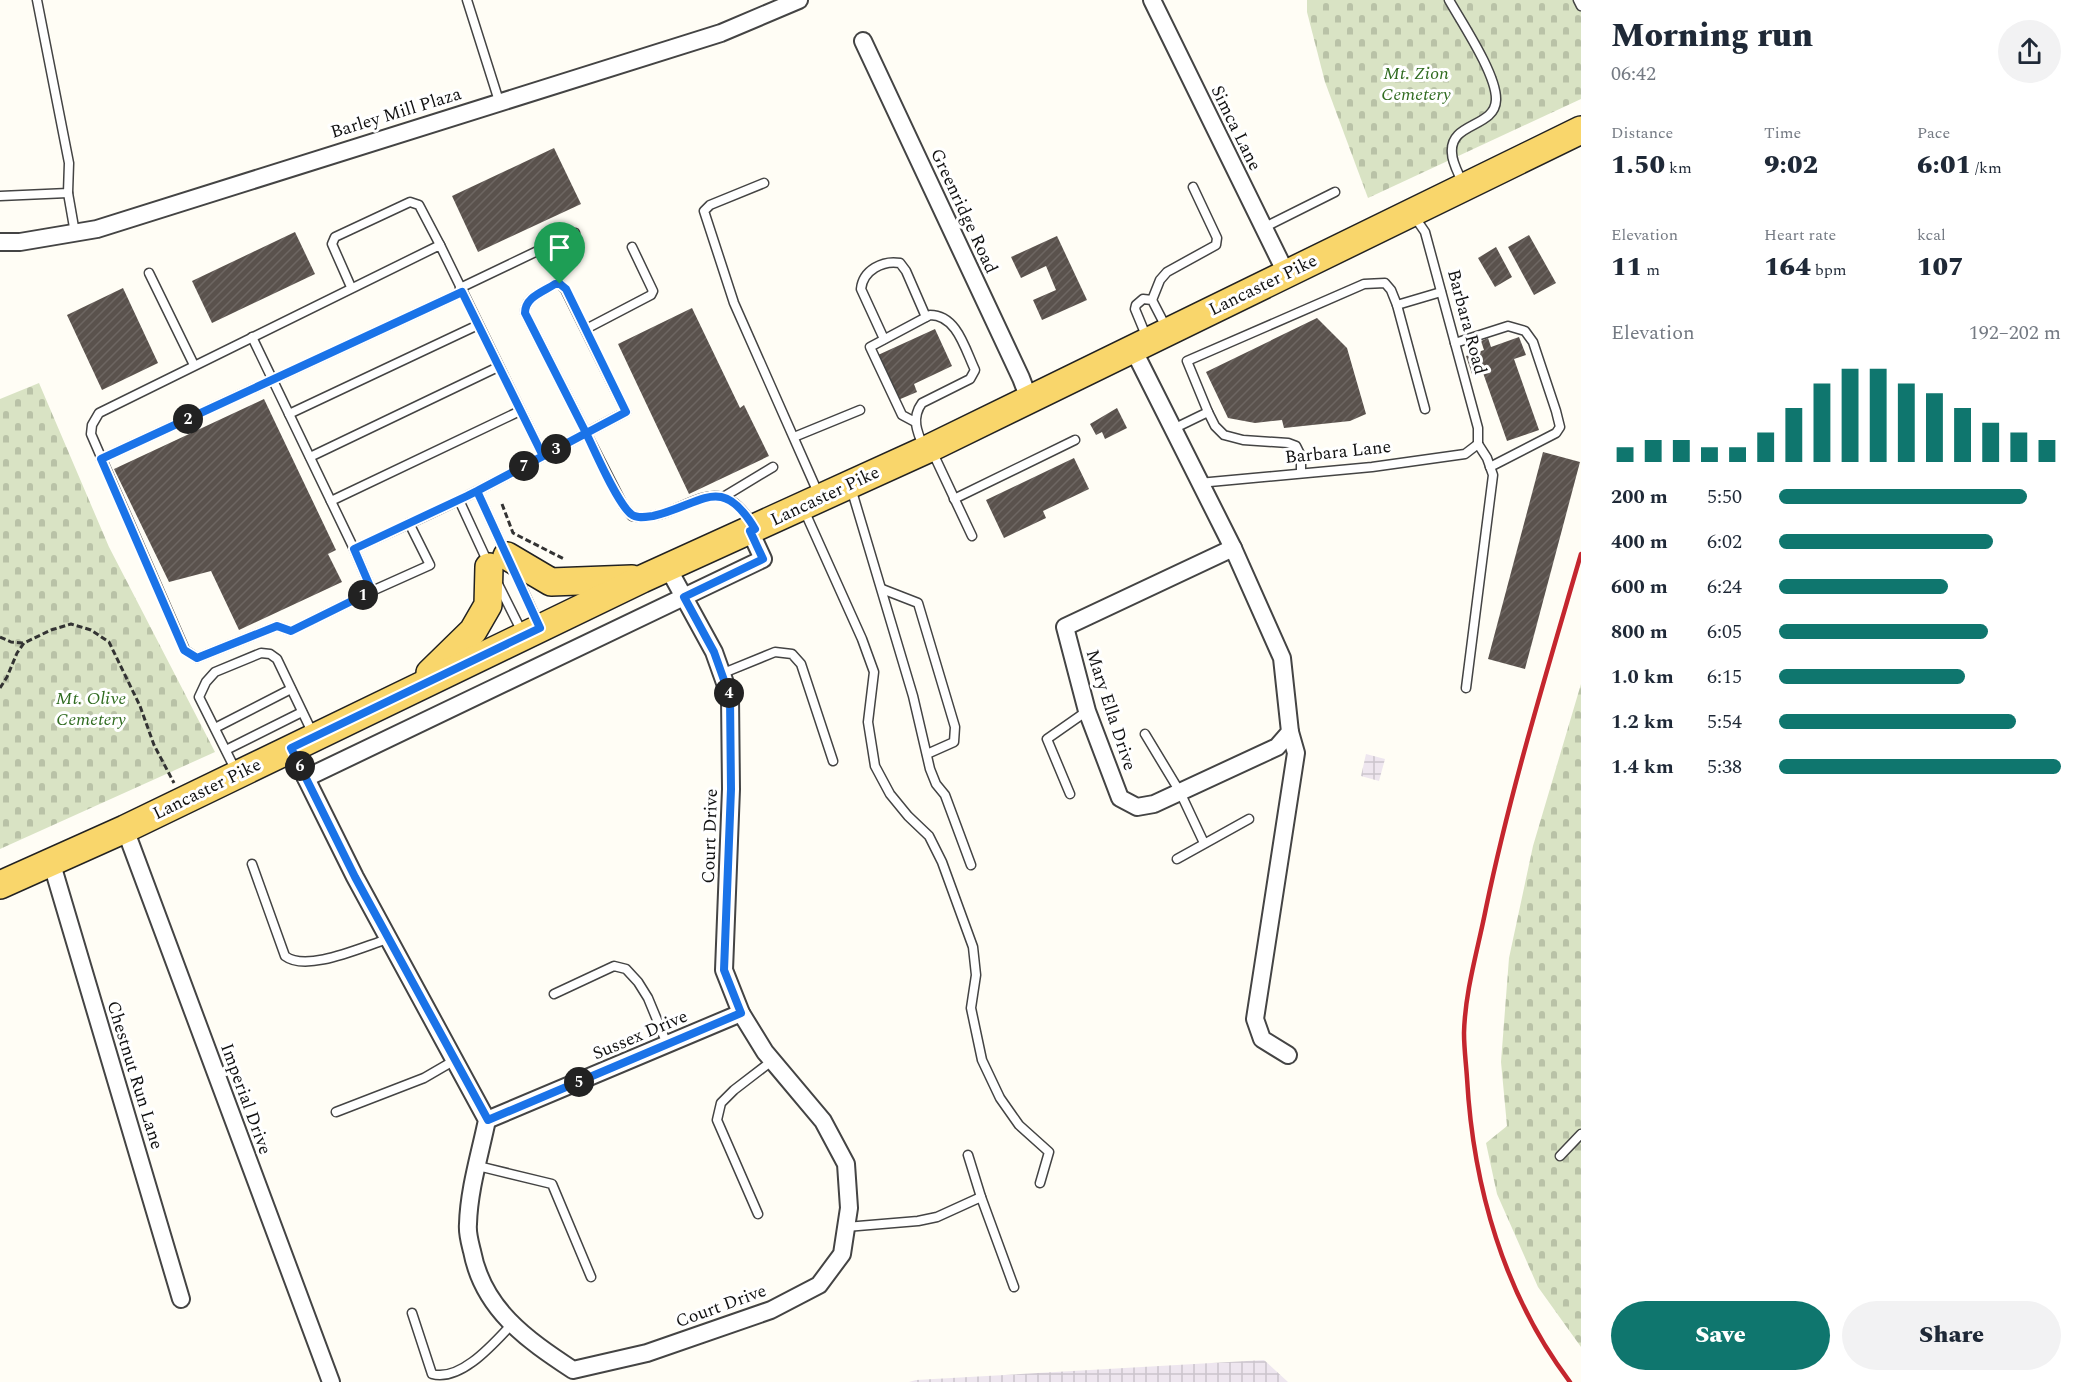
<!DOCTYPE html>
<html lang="en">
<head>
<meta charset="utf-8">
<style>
	:root { --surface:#fff; --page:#f2f2f3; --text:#1f2937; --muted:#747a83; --accent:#0f766e }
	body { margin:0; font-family:Spectral,serif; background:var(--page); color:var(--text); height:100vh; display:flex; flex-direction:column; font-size:22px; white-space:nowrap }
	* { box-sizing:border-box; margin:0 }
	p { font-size:20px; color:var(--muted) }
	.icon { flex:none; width:33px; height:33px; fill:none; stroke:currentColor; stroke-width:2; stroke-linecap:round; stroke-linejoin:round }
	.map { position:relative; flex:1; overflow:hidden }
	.side { display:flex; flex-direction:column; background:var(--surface); width:510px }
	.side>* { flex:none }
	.pin { position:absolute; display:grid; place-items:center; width:51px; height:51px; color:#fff; margin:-62px -26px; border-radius:50% 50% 50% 0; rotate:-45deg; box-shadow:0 0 6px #0007 }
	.pin .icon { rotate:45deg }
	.km { position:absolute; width:30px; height:30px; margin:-15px; border-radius:50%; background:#222; color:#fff; font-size:16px; line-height:30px; text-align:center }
	.round { display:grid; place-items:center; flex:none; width:63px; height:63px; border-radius:32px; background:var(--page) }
	.head { display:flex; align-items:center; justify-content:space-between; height:102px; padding:0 30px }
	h1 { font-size:33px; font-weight:800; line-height:45px }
	.metrics { display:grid; grid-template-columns:repeat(3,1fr); gap:9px; height:102px; padding:6px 30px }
	.metrics div { display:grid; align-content:center }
	.metrics b { font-size:26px; font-weight:800 }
	.metrics small { font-size:16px; font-weight:400 }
	.metrics p { font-size:16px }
	.chart { height:168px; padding:12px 30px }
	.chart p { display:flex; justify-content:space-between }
	.chart svg { width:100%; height:108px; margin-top:6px; stroke:var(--accent); stroke-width:6 }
	.action { display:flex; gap:12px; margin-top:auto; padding:12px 30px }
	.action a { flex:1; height:69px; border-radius:36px; background:var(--accent); color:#fff; font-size:24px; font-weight:800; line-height:69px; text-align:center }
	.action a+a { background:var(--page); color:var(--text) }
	ul { padding:0 30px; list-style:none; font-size:20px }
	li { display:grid; grid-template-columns:96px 72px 1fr; align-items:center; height:45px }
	li i { height:15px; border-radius:8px; background:var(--accent) }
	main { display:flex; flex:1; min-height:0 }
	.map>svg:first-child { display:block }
	.industrial { fill:url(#industrial-grid) }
	.cemetery { fill:url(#cemetery-stones) }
	.building { fill:url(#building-hatch) }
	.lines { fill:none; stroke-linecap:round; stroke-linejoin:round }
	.lane-casing { stroke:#444; stroke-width:11 }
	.street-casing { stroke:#444; stroke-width:20 }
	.primary-casing { stroke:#222; stroke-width:30 }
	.path { stroke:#333; stroke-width:3; stroke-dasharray:6 3; stroke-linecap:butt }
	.lane { stroke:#fff; stroke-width:8 }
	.street { stroke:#fff; stroke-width:16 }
	.primary { stroke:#f9d66b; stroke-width:27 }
	.rail { stroke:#c4262e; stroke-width:4.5 }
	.route-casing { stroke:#fff; stroke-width:12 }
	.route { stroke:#1a73e8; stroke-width:8 }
	.labels { text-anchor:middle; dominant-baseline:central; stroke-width:6; stroke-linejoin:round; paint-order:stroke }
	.park-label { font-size:18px; font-style:italic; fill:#2f6b1f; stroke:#fff }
	.street-label { font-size:18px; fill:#111; stroke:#fff }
</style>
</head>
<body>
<main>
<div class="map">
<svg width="1581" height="1382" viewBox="0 0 1581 1382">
	<defs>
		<pattern id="industrial-grid" width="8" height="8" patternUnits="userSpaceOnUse" patternTransform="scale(1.5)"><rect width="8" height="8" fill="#eee6ef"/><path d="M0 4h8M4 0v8" fill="none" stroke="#cbc4cc"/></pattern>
		<pattern id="cemetery-stones" width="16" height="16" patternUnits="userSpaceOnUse" patternTransform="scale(1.5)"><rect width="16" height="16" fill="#d9e3c4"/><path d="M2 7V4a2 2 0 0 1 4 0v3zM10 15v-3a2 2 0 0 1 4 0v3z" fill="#b9c2a7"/></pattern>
		<pattern id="building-hatch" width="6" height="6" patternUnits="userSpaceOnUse" patternTransform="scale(1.5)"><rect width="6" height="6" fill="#5a524d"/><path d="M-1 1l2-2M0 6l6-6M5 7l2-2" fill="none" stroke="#6d6662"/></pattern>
	</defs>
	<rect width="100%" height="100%" fill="#fffdf5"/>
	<g class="industrial">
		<path d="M1366,754L1385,759L1379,781L1361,776Z"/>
		<path d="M1264,1360L1288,1382H909L916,1380Z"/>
	</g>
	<g class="cemetery">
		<path d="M1307,0H1581V99L1368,198L1325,82L1307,12Z"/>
		<path d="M39,383L109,547L215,752L0,849V399Z"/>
		<path d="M1581,684V1347L1538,1287L1497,1194L1486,1143L1507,1126L1501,1062L1509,958L1533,846Z"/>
	</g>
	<g class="building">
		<path d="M554,148L581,204L478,252L452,196Z"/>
		<path d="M295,232L315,274L212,323L192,281Z"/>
		<path d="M1529,235L1556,283L1534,295L1508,247Z"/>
		<path d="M1057,236L1087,300L1042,320L1033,300L1056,290L1046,266L1021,278L1011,257Z"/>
		<path d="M1496,247L1512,277L1495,287L1478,258Z"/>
		<path d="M123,288L158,363L102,390L67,315Z"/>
		<path d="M692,308L740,408L744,405L769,456L689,494L618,344Z"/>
		<path d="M1317,318L1347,348L1366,414L1350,421L1284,428L1282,420L1255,423L1228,418L1206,372Z"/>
		<path d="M935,329L952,366L914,384L917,392L898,400L878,355Z"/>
		<path d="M1519,337L1526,355L1514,359L1539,430L1507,441L1482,370L1472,374L1466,356L1484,350L1481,341L1488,338L1491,347Z"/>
		<path d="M264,399L336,550L328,554L342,582L239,630L211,571L169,582L114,469Z"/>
		<path d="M1117,408L1127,428L1105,439L1102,432L1096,435L1090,424Z"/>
		<path d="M1543,452L1580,462L1525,669L1488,659Z"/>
		<path d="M1074,458L1089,489L1043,511L1046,518L1004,538L986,500Z"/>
	</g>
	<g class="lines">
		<g class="lane-casing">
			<g id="lane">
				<path d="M467,0L499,101"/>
				<path d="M1449,0C1462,23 1497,75 1496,100C1495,128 1449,122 1452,153C1452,163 1459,174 1463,184"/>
				<path d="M1578,0L1581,6"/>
				<path d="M764,183L710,205L704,211L734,303L819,495"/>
				<path d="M68,193L75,233"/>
				<path d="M0,196L68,193L69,163L37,0"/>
				<path d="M1414,216L1425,232L1478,428V444"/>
				<path d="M1263,228L1335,192"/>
				<path d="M149,273L194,365"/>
				<path d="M351,287L332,244L335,237L410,202L419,205L440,245"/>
				<path d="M460,288L575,233"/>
				<path d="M1152,300L1160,280L1167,272L1216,245L1217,238L1193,187"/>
				<path d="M586,329L651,295L653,291L632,247"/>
				<path d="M252,337L354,549"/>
				<path d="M1147,338L1135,309L1136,305L1143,299L1152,300L1167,329"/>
				<path d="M884,339L861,289C863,270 883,260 900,263L906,271L926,317"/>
				<path d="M1455,343L1508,326L1525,331L1533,342L1556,411L1560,427L1556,433L1490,467"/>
				<path d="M1425,409L1397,305L1441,292"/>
				<path d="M1208,412L1215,426L1224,435L1243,440L1288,443L1296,446L1301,456V473"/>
				<path d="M289,414L478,325"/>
				<path d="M915,422L902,415L870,347L930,315C957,315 965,349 975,370L970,379L922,403C911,418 917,432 924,448"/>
				<path d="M1173,429L1208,412L1187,361L1364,284L1385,283L1391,290L1397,305"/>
				<path d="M794,437L860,410"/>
				<path d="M932,451L972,536"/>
				<path d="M543,456L440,245L99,413L92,425L91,434L185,650L197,658L277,626L291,631L372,591L354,549C395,530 436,512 475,492C526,466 576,438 626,412L565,289L560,284H555C543,292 525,297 525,313L623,505L632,516C683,525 714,461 752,524"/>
				<path d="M310,457L498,367"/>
				<path d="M101,459L462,292"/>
				<path d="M1199,483L1372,467L1465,454L1478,444"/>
				<path d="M851,488L913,696L930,769L936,784L945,795L971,865"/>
				<path d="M477,491L506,554"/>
				<path d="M725,496L773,467"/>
				<path d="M954,499L1075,440"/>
				<path d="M459,500L489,565"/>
				<path d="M331,501L520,411"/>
				<path d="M804,510L862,639L874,672L868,722L875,766L890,794L908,816L929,836L942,862L973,947L976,975L971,1008L982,1060L1000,1098L1019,1125L1049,1152L1040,1183"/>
				<path d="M513,568L539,625"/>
				<path d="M497,582L522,632"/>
				<path d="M882,589L918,603L955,727L954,742L927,754"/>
				<path d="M372,591L430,565L409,523"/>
				<path d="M721,674L775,652L792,654L801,664L833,761"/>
				<path d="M1466,688L1493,475L1487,458L1478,444"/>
				<path d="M215,728L291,689"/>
				<path d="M1145,734L1180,792L1204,843"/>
				<path d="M226,750L302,712"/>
				<path d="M236,771L199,697L206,682L215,672L261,653L270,654L277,659L313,734"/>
				<path d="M1070,794L1047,739L1087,711"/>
				<path d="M1177,859L1249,819"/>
				<path d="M252,864L285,956C307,973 364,946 388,939"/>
				<path d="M554,994L614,966L626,969L638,982L648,998L667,1044"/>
				<path d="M336,1112L424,1078L455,1060"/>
				<path d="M968,1155L981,1197"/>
				<path d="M1560,1156L1581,1134"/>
				<path d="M478,1166L552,1184L591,1277"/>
				<path d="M758,1214L717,1120L721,1103L734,1090L773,1060"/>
				<path d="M846,1227L918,1221L937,1217L981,1197L1014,1287"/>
				<path d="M412,1313L432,1374C461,1382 494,1343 512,1324"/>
			</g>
		</g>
		<g class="street-casing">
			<g id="street">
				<path d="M1152,0L1286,273"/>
				<path d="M863,41L1021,378L1029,399"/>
				<path d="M0,242H20L97,229L721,33L799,0"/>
				<path d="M1133,349L1233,548"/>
				<path d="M1233,548L1282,658L1290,732L1277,747L1154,804L1137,807L1120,798L1087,711L1065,627Z"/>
				<path d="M291,748L355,877L487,1120C480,1154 469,1189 468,1224C467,1233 470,1243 472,1251C483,1309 526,1339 573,1370L647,1353L771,1310L819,1285L842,1254L849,1208L846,1164L823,1121L765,1052L741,1013L724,970L731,789L730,697L714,652L668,568"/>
				<path d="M306,778L763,559L750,531"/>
				<path d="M125,829L331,1382"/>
				<path d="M51,861L181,1299"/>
				<path d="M1288,1055L1262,1039L1255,1019L1296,753L1290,732"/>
				<path d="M487,1120L741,1013"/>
			</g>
		</g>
		<g class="primary-casing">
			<g id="primary">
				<path d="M507,556L551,582L632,579"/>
				<path d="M430,673L473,631L488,605L489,567"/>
				<path d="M0,885L125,829L642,579L930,448L1581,130"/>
			</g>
		</g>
		<g class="path">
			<path d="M502,504L513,533L564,559"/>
			<path d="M0,637L11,642L24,643"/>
			<path d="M0,688L7,677L17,653L24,643L51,630L71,624L91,630L109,642L140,706L154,745L174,783"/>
		</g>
		<use href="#lane" class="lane"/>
		<use href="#street" class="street"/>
		<use href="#primary" class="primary"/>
		<path class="rail" d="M1570,1382C1504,1295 1473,1186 1467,1078C1466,1063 1464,1048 1464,1033C1465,991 1478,949 1486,908C1511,788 1547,671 1581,554"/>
	</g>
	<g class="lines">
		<g class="route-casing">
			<path id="route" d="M560,284H555C543,292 525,297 525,313L586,433L477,491L467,496L354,549L372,591L291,631L277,626L197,658L184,650L101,459L462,292L543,456L586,433C595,451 617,503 631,514C637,519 646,517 653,516C702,505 721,472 755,529L750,531L763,559L684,597L714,652L730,697L731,789L724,970L741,1013L488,1120L355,877L291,748L540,628L477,491C527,465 577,438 626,412L566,289L560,284"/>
		</g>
		<use href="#route" class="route"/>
	</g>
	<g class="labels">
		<g class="park-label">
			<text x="1416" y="73">Mt. Zion<tspan x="1416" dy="21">Cemetery</tspan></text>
			<text x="91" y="698">Mt. Olive<tspan x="91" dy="21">Cemetery</tspan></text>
		</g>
		<g class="street-label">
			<text transform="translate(396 113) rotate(-17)">Barley Mill Plaza</text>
			<text transform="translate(1236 128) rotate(64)">Simca Lane</text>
			<text transform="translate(964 211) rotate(65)">Greenridge Road</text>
			<text transform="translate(1263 285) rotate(-26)">Lancaster Pike</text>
			<text transform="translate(1467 322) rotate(75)">Barbara Road</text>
			<text transform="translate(1338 452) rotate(-6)">Barbara Lane</text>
			<text transform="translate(825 496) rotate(-25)">Lancaster Pike</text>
			<text transform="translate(1111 710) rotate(72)">Mary Ella Drive</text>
			<text transform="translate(207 789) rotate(-26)">Lancaster Pike</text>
			<text transform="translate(710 836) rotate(-88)">Court Drive</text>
			<text transform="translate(640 1035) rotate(-23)">Sussex Drive</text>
			<text transform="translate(135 1075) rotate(73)">Chestnut Run Lane</text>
			<text transform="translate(246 1099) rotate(70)">Imperial Drive</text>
			<text transform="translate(721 1306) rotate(-20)">Court Drive</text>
		</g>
	</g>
</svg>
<div class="pin" style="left:560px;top:284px;background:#1e9e55"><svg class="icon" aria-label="arrive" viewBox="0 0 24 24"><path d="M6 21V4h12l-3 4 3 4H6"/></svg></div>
<b class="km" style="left:363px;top:595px">1</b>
<b class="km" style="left:188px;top:419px">2</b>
<b class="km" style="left:556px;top:449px">3</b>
<b class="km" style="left:729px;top:693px">4</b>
<b class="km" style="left:579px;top:1082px">5</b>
<b class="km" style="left:300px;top:766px">6</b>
<b class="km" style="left:524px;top:466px">7</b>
</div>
<section class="side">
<div class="head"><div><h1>Morning run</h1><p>06:42</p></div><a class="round"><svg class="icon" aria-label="share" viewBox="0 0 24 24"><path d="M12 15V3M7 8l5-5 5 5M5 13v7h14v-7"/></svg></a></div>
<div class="metrics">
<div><p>Distance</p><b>1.50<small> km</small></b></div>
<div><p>Time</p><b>9:02</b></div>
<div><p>Pace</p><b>6:01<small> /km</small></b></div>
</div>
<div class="metrics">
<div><p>Elevation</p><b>11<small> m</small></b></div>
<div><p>Heart rate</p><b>164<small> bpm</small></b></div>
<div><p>kcal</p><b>107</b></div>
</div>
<div class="chart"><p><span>Elevation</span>192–202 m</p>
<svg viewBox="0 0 160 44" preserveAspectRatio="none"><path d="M5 44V38M15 44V35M25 44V35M35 44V38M45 44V38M55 44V32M65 44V22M75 44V12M85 44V6M95 44V6M105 44V12M115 44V16M125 44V22M135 44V28M145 44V32M155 44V35"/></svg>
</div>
<ul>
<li><b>200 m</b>5:50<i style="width:88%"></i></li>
<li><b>400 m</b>6:02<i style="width:76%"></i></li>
<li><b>600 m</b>6:24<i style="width:60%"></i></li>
<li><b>800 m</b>6:05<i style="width:74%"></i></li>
<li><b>1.0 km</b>6:15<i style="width:66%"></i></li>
<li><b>1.2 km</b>5:54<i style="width:84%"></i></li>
<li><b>1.4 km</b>5:38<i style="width:100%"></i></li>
</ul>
<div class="action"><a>Save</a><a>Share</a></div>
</section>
</main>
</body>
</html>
